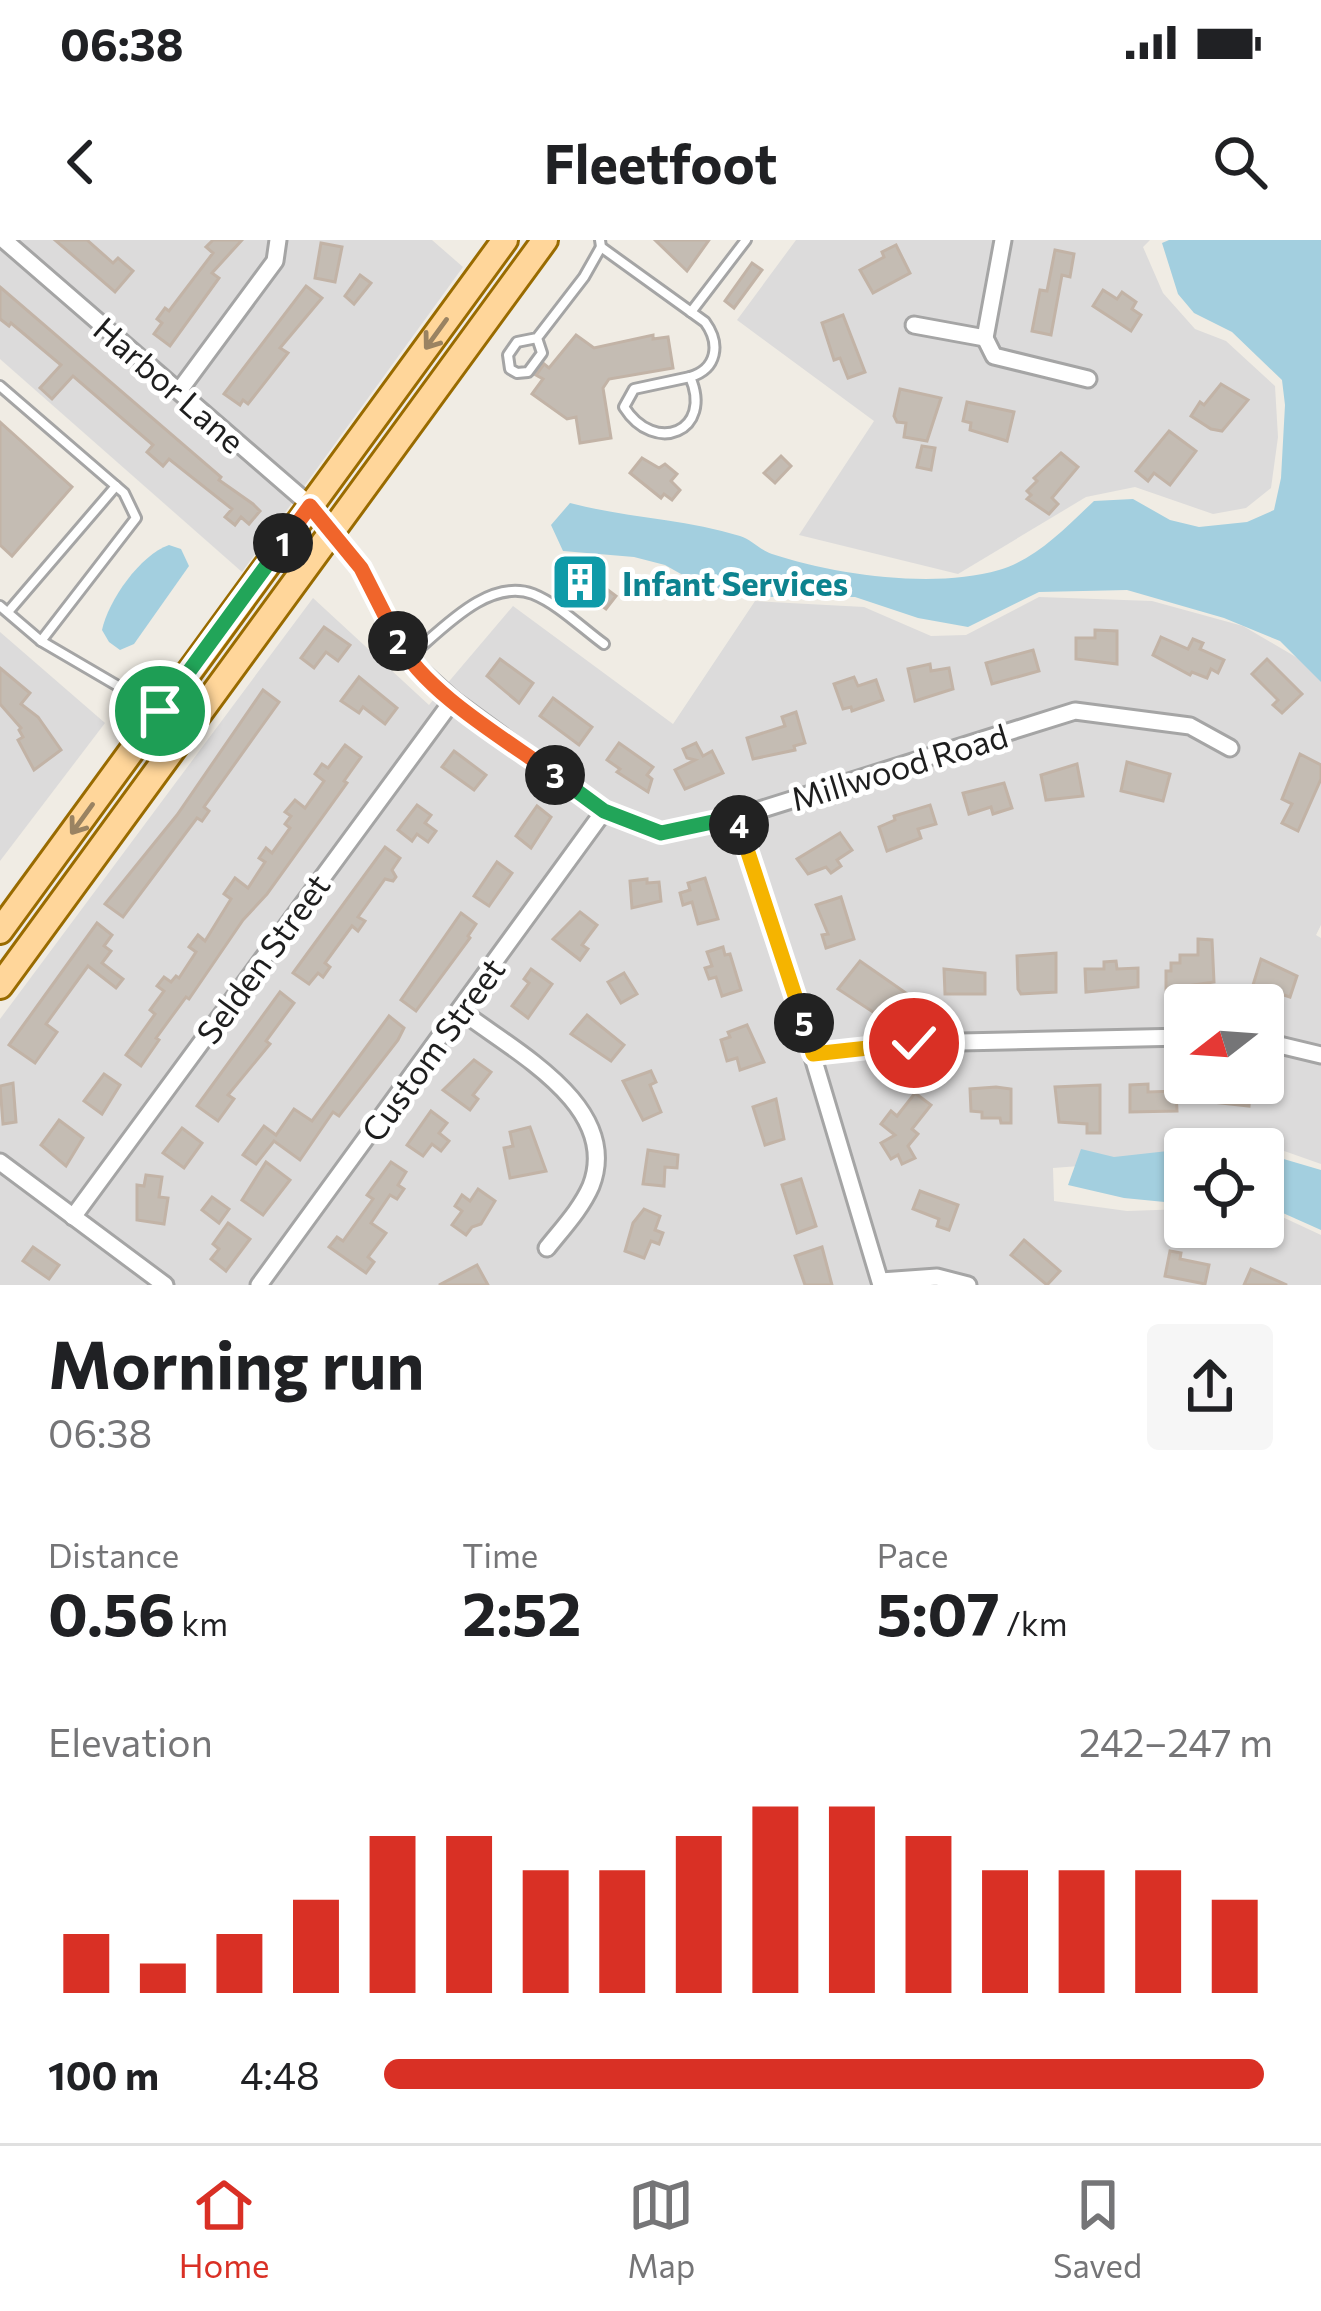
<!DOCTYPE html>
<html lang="en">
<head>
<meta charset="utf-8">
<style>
	:root { --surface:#fff; --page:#f6f6f6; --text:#202124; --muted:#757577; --line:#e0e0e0; --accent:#d93025 }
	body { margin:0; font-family:Commissioner,sans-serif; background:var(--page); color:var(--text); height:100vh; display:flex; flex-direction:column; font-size:45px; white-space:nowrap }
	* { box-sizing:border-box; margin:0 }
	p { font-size:39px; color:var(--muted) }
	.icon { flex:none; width:66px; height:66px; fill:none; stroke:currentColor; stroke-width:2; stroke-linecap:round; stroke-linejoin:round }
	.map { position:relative; height:1045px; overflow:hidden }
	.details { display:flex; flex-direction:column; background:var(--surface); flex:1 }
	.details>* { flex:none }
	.needle { width:78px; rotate:253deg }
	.buttons { position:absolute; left:1164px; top:744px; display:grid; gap:24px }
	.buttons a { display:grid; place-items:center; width:120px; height:120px; border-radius:12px; background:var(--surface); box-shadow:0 3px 9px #0004; font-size:60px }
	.pin { position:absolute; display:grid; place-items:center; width:102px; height:102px; color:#fff; margin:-51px; border:6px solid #fff; border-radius:50%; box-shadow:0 3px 12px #0007 }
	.km { position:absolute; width:60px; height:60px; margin:-30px; border-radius:50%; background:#222; color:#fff; font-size:33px; line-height:60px; text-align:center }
	.round { display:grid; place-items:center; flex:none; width:126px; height:126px; border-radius:12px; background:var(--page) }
	.summary { display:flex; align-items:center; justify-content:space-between; height:204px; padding:0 48px }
	h1 { font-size:66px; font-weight:700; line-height:90px }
	.figures { display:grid; grid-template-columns:repeat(3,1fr); gap:18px; height:204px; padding:12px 48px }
	.figures div { display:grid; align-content:center }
	.figures b { font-size:60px; font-weight:700 }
	.figures small { font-size:33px; font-weight:400 }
	.figures p { font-size:33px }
	.chart { height:336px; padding:24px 48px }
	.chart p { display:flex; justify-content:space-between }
	.chart svg { width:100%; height:216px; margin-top:12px; stroke:var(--accent); stroke-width:6 }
	ul { padding:0 48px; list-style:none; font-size:39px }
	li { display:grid; grid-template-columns:192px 144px 1fr; align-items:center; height:90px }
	li i { height:30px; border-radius:15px; background:var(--accent) }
	.status { display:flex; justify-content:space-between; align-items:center; height:84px; padding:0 60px; background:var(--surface); direction:ltr }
	.status svg { height:33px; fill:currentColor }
	header { display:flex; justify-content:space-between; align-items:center; height:156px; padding:0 48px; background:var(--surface); font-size:54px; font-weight:700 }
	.dock { display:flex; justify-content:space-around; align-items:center; height:168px; border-top:3px solid var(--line); background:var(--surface); font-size:33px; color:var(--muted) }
	.dock a { display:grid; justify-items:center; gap:6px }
	.dock .on { color:var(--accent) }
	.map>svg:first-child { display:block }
	.residential { fill:#dcdbdb; fill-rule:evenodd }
	.water { fill:#a3cfdf }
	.building { fill:#c4bcb3; stroke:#c2b3a6; stroke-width:3 }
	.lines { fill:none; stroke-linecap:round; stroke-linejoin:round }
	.service-casing { stroke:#a5a5a5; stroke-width:14 }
	.minor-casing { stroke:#a5a5a5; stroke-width:21 }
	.primary-casing { stroke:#996b00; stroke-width:30 }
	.service { stroke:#fff; stroke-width:8 }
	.minor { stroke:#fff; stroke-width:15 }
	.primary { stroke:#ffd69a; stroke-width:24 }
	.oneway { stroke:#9a8362 }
	.split-1-casing { stroke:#fff; stroke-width:24 }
	.split-2-casing { stroke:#fff; stroke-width:24 }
	.split-3-casing { stroke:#fff; stroke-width:24 }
	.split-4-casing { stroke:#fff; stroke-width:24 }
	.split-5-casing { stroke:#fff; stroke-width:24 }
	.split-6-casing { stroke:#fff; stroke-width:24 }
	.split-1 { stroke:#22a559; stroke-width:15 }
	.split-2 { stroke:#f0652b; stroke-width:15 }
	.split-3 { stroke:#f0652b; stroke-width:15 }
	.split-4 { stroke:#22a559; stroke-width:15 }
	.split-5 { stroke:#f5b400; stroke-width:15 }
	.split-6 { stroke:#f5b400; stroke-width:15 }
	.labels { text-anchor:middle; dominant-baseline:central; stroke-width:10; stroke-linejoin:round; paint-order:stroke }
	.street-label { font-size:33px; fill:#1e1e1e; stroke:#fff }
	.culture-label { font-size:33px; font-weight:bold; fill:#0d838f; stroke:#fff; text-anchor:start }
</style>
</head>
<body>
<div class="status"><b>06:38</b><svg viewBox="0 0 49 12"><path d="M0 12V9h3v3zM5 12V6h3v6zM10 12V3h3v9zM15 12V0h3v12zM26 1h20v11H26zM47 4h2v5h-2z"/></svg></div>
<header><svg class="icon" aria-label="back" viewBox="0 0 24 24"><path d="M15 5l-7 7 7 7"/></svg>Fleetfoot<svg class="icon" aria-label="search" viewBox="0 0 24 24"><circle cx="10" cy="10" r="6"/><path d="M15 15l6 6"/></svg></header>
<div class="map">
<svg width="1321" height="1045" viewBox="0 0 1321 1045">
	<rect width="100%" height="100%" fill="#f0ece4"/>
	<g class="residential">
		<path d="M0,0H432L463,27L242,332L0,119Z"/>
		<path d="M796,0H1150L1143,7L1163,53L1195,89L1226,101L1275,146L1278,197L1271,248L1246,268L1213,274L1135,247L1086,257L958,334L799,295L874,181L737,80Z"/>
		<path d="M1039,357L1152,361L1243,386L1301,420L1321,441V685L1316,695L1321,698V924L1264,904L1237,909H1185V918L1053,928L1054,961L1127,971L1185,969V987H1263V968L1321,995V1045H0V779L313,358L429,465L513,366L673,484L755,361L864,367L931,396L966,395ZM1185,765H1263V843H1185Z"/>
		<path d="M0,392L105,483L0,621Z"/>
	</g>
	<g class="water">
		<path d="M1169,0H1321V442L1280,401L1224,378L1127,350L1039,352L968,387L918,378L855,357H755L704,347L665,325L634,317L563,311L551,285L570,263C626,278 685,279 740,296C752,300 760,310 772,314C835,335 934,349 999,330C1037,319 1066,287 1094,261L1133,259L1170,280L1199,287L1247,282L1274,270L1281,238L1285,165L1282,140L1232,92L1194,73L1178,54L1162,3Z"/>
		<path d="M169,305L181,309L189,326L134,404L120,410L109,402L102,390C108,361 140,315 169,305Z"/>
		<path d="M1081,909L1114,917L1186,909L1185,964L1124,958L1068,945Z"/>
		<path d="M1263,913L1321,930V990L1263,964Z"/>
	</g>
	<g class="building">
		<path d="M55,0H87L113,23L118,18L133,31L115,52Z"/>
		<path d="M213,0H242L212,33L219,38L170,106L154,94L162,83L157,79L165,68L169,71L213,13L206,7Z"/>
		<path d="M655,0H709L687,31Z"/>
		<path d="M321,3L342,7L335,42L315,38Z"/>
		<path d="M896,5L910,33L873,53L860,30L884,17L882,12Z"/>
		<path d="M1055,10L1074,14L1070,37L1062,35L1051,95L1032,91L1040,50L1047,51Z"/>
		<path d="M752,23L762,30L734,68L725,61Z"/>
		<path d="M360,35L371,43L354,64L345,56Z"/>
		<path d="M306,46L322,58L280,108L288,113L248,164L243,160L240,165L224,154Z"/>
		<path d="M0,47L221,237L219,240L253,264L260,271L249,284L241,277L235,285L225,277L232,269L169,219L163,226L147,212L153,205L73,136L52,159L40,148L61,125L11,83L9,86L0,79Z"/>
		<path d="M1103,50L1117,59L1122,52L1136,62L1132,69L1141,75L1131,91L1093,66Z"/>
		<path d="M843,75L865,132L848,138L840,118L834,120L822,83Z"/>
		<path d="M576,95L594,108L653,95V99L668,97L673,128L609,139L603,148L611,198L580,203L576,177L567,179L532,154L543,139L536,135L544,124L549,128Z"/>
		<path d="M1221,144L1248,160L1222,191L1211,189L1191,176L1200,162L1204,165Z"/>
		<path d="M900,149L941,158L927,201L904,197L906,183L897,182L894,176Z"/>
		<path d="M967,162L1014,172L1007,201L970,190L971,183L963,181Z"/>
		<path d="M0,182L72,247L12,316L0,305Z"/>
		<path d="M1169,191L1196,211L1170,245L1154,233L1148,241L1136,231Z"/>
		<path d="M922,206L935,208L931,230L917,227Z"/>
		<path d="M1061,213L1078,227L1052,258L1058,264L1049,274L1027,259L1031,255L1027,251L1037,241L1034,238Z"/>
		<path d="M781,216L791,226L775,243L764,233Z"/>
		<path d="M642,218L659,228L665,224L677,234L671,241L680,250L672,260L664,254L661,258L630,233Z"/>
		<path d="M576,318L587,327L584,332L616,356L606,369L574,345L571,349L559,340Z"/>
		<path d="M324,387L350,405L338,421L326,412L314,428L301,418Z"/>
		<path d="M1095,390L1117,391V424L1076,419V398H1095Z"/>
		<path d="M1161,397L1188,409L1193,399L1203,403L1200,409L1224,420L1218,433L1211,429L1207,438L1192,432L1190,435L1153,415Z"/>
		<path d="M1033,410L1039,431L992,444L986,423Z"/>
		<path d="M500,419L533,443L519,463L487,436Z"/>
		<path d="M1267,419L1302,454L1282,473L1273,465L1278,460L1252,434Z"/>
		<path d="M930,424L931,431L949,428L953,449L915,461L908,429Z"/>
		<path d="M0,428L30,453L21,464L38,477L61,510L34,530L18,500L23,497L19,490L21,488L0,464Z"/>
		<path d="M359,437L397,468L385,484L363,467L359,473L341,461Z"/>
		<path d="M854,437L858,446L876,440L883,460L852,471L851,467L843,469L834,444Z"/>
		<path d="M263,450L279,462L204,567L209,571L202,581L197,578L123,677L105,664L177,575Z"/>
		<path d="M553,458L592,487L579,505L540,476Z"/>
		<path d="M796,472L805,503L794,506L795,510L753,519L747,498L785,486L782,477Z"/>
		<path d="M619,503L653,527L647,535L652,539L648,552L617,532L620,529L607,520Z"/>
		<path d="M696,503L703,516L712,511L723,533L685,549L675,530L695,520L687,518L683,509Z"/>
		<path d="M345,505L361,517L344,541L347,543L267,654L243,680L189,759L186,757L156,798L159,800L141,826L126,815L155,774L150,770L164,751L157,746L164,737L171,742L176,736L179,738L196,712L189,707L198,695L205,701L231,659L224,654L235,638L248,648L265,622L259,618L266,608L272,613L290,588L285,584L291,576L285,572L295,560L305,568L324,541L315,534L322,524L328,528Z"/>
		<path d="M454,511L486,535L474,550L442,527Z"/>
		<path d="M1300,514L1321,525V539L1298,591L1282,583L1292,564L1282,559Z"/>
		<path d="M1127,522L1170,534L1163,561L1121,551Z"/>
		<path d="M1077,524L1083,556L1046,560L1041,535Z"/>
		<path d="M1004,543L1012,568L993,574L991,567L969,574L963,553Z"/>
		<path d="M417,565L431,575L425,583L436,591L428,602L417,594L412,601L398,590Z"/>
		<path d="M930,565L936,584L918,589L921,598L887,611L879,587L895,580L894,576Z"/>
		<path d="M537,566L551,577L531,608L516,596Z"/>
		<path d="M840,593L852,610L837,620L841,626L831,633L826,627L808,634L797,619Z"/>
		<path d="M385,607L400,618L392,630L396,637L393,641L385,639L358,677L365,681L358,691L352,686L325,723L330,727L323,737L318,733L309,744L293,733Z"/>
		<path d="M497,622L512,633L489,666L474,656Z"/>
		<path d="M705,638L718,679L698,684L692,662L683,665L680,653L690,650L688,643Z"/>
		<path d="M647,639V643L659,642L661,661L632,668L630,641Z"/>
		<path d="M841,657L854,699L826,708L822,695L828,694L816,665Z"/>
		<path d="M580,672L597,685L582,705L588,709L580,720L553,699Z"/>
		<path d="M461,673L476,684L468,696L470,698L416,771L401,760Z"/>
		<path d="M97,683L112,695L104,706L111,711L102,723L123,739L116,748L88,726L46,784L57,792L35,823L9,805Z"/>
		<path d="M1198,699L1212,700L1214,742L1166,749V731H1171V723H1180V715H1198Z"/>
		<path d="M723,707L725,715L730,714L741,750L722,756L716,737L709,739L705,728L712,726L707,712Z"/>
		<path d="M1056,713V752L1021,754L1018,749L1017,716Z"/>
		<path d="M1261,719L1297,736L1290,757L1253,745Z"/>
		<path d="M860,721L906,753L893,771L883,764L876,774L838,749Z"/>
		<path d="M1116,721L1117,729L1138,728V747L1086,752L1085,729H1104V722Z"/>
		<path d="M531,729L552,744L528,778L512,766L529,743L524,739Z"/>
		<path d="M944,729L985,733V754H945Z"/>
		<path d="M624,733L637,754L621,763L608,742Z"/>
		<path d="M280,752L294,763L266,801L270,804L228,855L234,859L218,881L197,866Z"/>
		<path d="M587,775L624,805L611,821L571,794Z"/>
		<path d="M389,776L404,788L398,800L339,876L333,872L300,920L274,901L256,924L243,915L264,886L276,895L294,869L312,881Z"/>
		<path d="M747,785L764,822L740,830L737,818L727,821L721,800L730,797L728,792Z"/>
		<path d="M474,820L491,832L473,855L478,859L470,870L443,850Z"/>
		<path d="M651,831L656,842L650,845L661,872L643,880L623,841Z"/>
		<path d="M104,834L120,845L102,874L84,861Z"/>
		<path d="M13,843L16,882L3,884L0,846Z"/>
		<path d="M1148,844V852L1176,851L1177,871L1130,872V845Z"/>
		<path d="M1100,845V893H1087V884L1059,882L1055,847Z"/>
		<path d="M1223,845L1250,850L1249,866L1211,862L1213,846Z"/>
		<path d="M996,847L1011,849V883H1001L1000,878H982V872L971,871L970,849Z"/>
		<path d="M915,853L931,865L912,889L918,894L908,906L915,918L902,924L898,915L891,919L881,903L895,895L881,884L891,871L897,876Z"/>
		<path d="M776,859L784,899L765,905L753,867Z"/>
		<path d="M431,871L447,883L439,893L449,901L441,911L432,904L423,916L407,905Z"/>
		<path d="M59,880L83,898L66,926L41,905Z"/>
		<path d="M530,887L546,931L510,938L504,908L513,906L510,892Z"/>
		<path d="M182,888L202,903L184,928L163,913Z"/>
		<path d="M648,910L678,915L677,928L665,927L664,946L643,944Z"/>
		<path d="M266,922L290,940L263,975L242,960Z"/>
		<path d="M391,922L406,932L398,945L404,949L397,959L390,955L371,983L386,993L368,1017L374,1022L366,1033L329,1007L337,997L343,1001L373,959L367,955Z"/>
		<path d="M146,935L162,937L159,957L168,958L164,984L137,980V945L144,946Z"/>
		<path d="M801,939L816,986L797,993L782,945Z"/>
		<path d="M478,949L495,961L481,984L472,987L466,995L452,985L462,971L455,966L462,955L470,961Z"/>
		<path d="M920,951L958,965L949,990L937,986L939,979L913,969Z"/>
		<path d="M212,957L229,969L219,983L202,970Z"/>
		<path d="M644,969L660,976L655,990L663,993L659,1004L651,1001L644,1018L625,1011L633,983Z"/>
		<path d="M228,983L250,999L226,1031L211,1019L219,1009L213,1004Z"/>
		<path d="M1024,1000L1060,1031L1047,1045L1011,1015Z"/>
		<path d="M33,1007L59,1025L49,1039L23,1021Z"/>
		<path d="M822,1007L832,1045H805L795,1016Z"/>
		<path d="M1170,1011L1181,1013L1180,1019L1209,1025L1205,1044L1165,1036Z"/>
		<path d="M477,1025L488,1045H439Z"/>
		<path d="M1251,1029L1287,1045H1244Z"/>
	</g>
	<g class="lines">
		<g class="service-casing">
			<g id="service">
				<path d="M600,0L601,7L705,82C721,104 717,129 690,137"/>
				<path d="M691,72L746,0"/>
				<path d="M537,98L542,113L528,132L517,133L510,129L508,115L517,102L537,98L584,37L601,7"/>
				<path d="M690,137C714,191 655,216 624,167L634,149Z"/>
				<path d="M0,146L124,253L136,278L41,401"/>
				<path d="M0,366L41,401L159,470"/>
				<path d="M8,372L116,246"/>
				<path d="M408,418C440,392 487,337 533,354C558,364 582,388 604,404"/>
			</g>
		</g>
		<g class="minor-casing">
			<g id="minor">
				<path d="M4,0L311,266L361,328L407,418L453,460L604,571L661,593L737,577L1075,471L1190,486L1230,508"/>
				<path d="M914,85L985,98"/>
				<path d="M985,98L994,116L1088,139"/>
				<path d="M985,98L1003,0"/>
				<path d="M179,151L275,21L278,0"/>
				<path d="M737,577L783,717L881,1045"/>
				<path d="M460,770C513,811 622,866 591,946C581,969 562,989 547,1008"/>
				<path d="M1263,801L1321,815"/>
				<path d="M813,814L913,803L1185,797"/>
				<path d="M0,922L165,1045"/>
				<path d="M73,977L453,460"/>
				<path d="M881,1041L937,1037L968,1045"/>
				<path d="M259,1045L604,571"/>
			</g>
		</g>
		<g class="primary-casing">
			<g id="primary">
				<path d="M0,691L505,0"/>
				<path d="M0,746L545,0"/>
			</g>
		</g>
		<use href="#service" class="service"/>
		<use href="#minor" class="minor"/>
		<use href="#primary" class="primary"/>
	</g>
	<defs><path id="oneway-shaft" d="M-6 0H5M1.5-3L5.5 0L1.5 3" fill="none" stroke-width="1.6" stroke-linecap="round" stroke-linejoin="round" transform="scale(3)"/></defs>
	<g class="oneway">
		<use href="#oneway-shaft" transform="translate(436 94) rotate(126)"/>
		<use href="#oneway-shaft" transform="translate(82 579) rotate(126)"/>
	</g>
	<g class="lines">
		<g class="split-1-casing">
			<path id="split-1" d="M160,471L283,303"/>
		</g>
		<g class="split-2-casing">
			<path id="split-2" d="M283,303L310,266L361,328L398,401"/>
		</g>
		<g class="split-3-casing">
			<path id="split-3" d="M398,401C425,453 507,500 555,535"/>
		</g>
		<g class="split-4-casing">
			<path id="split-4" d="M555,535L604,571L661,593L736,577L739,585"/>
		</g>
		<g class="split-5-casing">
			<path id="split-5" d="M739,585L804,783"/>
		</g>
		<g class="split-6-casing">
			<path id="split-6" d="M804,783L813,814L914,803"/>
		</g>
		<use href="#split-1" class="split-1"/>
		<use href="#split-2" class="split-2"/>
		<use href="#split-3" class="split-3"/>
		<use href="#split-4" class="split-4"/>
		<use href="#split-5" class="split-5"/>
		<use href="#split-6" class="split-6"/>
	</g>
	<defs>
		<g id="building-square" transform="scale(3)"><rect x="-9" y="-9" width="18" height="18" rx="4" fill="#0f9aa8" stroke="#fff"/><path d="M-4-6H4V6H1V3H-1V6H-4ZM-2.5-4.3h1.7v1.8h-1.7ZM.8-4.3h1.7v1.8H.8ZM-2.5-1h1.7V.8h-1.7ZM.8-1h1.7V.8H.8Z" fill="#fff"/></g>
	</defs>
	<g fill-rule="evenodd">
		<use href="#building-square" x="580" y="342"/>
	</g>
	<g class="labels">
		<g class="street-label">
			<text transform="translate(170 144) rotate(41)">Harbor Lane</text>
			<text transform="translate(899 526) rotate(-17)">Millwood Road</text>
			<text transform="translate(262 718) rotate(-54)">Selden Street</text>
			<text transform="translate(432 809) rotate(-54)">Custom Street</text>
		</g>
		<g class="culture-label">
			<text x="622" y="342">Infant Services</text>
		</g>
	</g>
</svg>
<div class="buttons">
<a><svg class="needle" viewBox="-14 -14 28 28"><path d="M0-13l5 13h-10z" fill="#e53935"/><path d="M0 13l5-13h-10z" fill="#757577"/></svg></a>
<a><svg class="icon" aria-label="locate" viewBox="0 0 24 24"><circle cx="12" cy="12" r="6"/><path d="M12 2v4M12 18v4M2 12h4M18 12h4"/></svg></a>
</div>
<div class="pin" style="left:160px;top:471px;background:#1e9e55"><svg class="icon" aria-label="arrive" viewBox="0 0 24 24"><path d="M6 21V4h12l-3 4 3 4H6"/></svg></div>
<div class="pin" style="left:914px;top:803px;background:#d93025"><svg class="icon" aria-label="check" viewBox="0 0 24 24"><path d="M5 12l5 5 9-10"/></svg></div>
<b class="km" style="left:283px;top:303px">1</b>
<b class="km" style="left:398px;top:401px">2</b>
<b class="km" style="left:555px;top:535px">3</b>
<b class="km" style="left:739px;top:585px">4</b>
<b class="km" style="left:804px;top:783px">5</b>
</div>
<section class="details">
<div class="summary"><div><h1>Morning run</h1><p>06:38</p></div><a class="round"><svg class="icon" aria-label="share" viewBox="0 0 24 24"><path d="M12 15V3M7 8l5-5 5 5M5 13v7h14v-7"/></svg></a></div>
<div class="figures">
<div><p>Distance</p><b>0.56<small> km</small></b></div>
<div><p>Time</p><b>2:52</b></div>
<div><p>Pace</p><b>5:07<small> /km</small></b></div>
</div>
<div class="chart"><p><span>Elevation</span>242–247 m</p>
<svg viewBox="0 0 160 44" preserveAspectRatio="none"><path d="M5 44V32M15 44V38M25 44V32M35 44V25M45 44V12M55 44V12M65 44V19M75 44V19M85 44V12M95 44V6M105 44V6M115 44V12M125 44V19M135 44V19M145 44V19M155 44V25"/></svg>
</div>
<ul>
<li><b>100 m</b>4:48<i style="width:99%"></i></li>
</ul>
</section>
<nav class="dock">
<a class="on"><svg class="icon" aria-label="home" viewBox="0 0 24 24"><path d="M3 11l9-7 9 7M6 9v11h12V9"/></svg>Home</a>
<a><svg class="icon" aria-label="map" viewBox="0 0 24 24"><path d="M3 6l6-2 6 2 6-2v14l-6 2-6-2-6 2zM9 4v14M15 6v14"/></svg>Map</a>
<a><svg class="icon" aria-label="saved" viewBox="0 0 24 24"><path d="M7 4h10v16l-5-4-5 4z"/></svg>Saved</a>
</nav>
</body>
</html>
